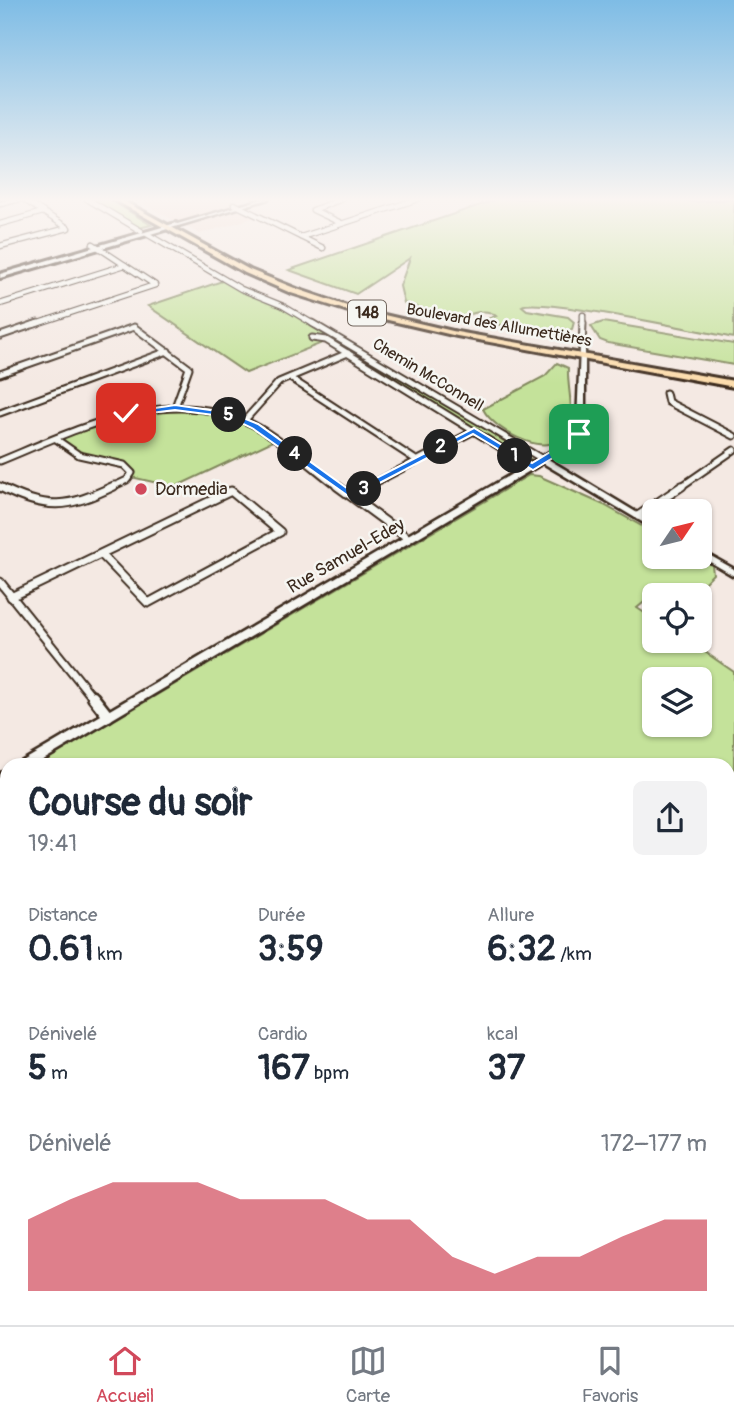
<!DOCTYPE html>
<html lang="fr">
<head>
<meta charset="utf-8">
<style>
	:root { --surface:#fff; --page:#f2f2f3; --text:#1f2937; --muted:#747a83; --line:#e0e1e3; --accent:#d1495b }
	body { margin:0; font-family:Pangolin,sans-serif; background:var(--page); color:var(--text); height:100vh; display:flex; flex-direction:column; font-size:26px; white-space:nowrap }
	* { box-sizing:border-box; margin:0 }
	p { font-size:23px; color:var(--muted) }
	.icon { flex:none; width:38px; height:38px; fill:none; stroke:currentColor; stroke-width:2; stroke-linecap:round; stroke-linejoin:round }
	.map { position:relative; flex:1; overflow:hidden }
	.panel { position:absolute; left:0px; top:758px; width:735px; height:569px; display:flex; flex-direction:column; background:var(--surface); border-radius:21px 21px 0 0; box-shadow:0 2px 5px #0004 }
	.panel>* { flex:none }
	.needle { width:46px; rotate:55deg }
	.tools { position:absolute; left:642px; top:499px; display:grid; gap:14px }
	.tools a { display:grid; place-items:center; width:70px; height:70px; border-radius:10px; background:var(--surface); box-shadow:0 2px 5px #0004; font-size:35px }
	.pin { position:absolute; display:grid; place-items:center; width:60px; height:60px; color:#fff; margin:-30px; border-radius:14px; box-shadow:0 4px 10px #0006 }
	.km { position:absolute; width:35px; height:35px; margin:-18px; border-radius:50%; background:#222; color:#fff; font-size:19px; line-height:35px; text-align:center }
	.round { display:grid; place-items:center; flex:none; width:74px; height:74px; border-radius:10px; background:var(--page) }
	.summary { display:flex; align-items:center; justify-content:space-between; height:119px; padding:0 28px }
	h1 { font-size:38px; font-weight:800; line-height:52px }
	.figures { display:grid; grid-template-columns:repeat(3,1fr); gap:10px; height:119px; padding:7px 28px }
	.figures div { display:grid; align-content:center }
	.figures b { font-size:35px; font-weight:800 }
	.figures small { font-size:19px; font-weight:400 }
	.figures p { font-size:19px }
	.chart { height:196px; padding:14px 28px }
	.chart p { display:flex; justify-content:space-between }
	.chart svg { width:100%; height:126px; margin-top:7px; fill:var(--accent); opacity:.7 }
	.dock { display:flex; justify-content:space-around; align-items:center; height:98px; border-top:2px solid var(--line); background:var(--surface); font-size:19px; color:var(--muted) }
	.dock a { display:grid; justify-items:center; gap:4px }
	.dock .current { color:var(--accent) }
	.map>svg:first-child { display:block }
	.built { fill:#f2dad0 }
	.green { fill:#c4e29a; stroke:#80865c; stroke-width:2; fill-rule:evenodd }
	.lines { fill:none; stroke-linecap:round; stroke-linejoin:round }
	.minor-far3-casing { stroke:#3b2a1e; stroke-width:7 }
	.minor-far2-casing { stroke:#3b2a1e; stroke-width:9 }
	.minor-far1-casing { stroke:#3b2a1e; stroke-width:11 }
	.minor-casing { stroke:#3b2a1e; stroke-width:15 }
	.tertiary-casing { stroke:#3b2a1e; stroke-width:5 }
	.secondary-casing { stroke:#3b2a1e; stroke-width:6 }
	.trunk-casing { stroke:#3b2a1e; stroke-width:6 }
	.minor-far3 { stroke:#f6f6f2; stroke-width:4.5 }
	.minor-far2 { stroke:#f6f6f2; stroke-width:5 }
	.minor-far1 { stroke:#f6f6f2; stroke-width:7 }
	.minor { stroke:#f6f6f2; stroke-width:10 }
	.tertiary { fill:#f6f6f2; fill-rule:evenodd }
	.secondary { fill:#f6f6f2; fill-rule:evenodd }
	.trunk { fill:#fcdcac; fill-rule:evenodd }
	.route { fill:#1a73e8; stroke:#fff; stroke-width:2 }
	.poi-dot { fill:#d1495b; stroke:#f6f6f2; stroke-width:2.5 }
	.labels { text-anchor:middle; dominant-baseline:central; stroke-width:5; stroke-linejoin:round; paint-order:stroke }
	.shield { fill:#f6f6f2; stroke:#73675e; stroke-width:2 }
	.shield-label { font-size:16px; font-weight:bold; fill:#3b2a1e }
	.far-street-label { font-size:16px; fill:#3b2a1e; stroke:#f6f6f2 }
	.poi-label { font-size:18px; fill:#3b2a1e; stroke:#f6f6f2; text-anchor:start }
	.street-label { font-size:18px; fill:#3b2a1e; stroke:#f6f6f2 }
</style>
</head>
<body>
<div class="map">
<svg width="734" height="1325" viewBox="0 0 734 1325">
	<rect width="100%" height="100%" fill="#f4e9e3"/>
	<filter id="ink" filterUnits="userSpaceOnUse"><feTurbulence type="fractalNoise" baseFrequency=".0143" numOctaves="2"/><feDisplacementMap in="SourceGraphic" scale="14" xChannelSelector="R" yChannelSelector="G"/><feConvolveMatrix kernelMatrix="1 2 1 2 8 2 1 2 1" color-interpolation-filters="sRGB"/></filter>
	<g filter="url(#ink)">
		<path class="built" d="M134,199H229L259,216L200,234Z"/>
		<g class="green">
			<path d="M90,199H109L151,225L139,228Z"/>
			<path d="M498,199H680L693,202L734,199V338C704,332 538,297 522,306L527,310L568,317L574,322L572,329L562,334H551L486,322L484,320L496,316C484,306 471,316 458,317C442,318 419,307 404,303L400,286L410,258L356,294L289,270Z"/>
			<path d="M225,280L272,300L436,396L532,460L526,461L327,341L246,373L148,306Z"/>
			<path d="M603,322L734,344V365L608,343L600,340L591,326Z"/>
			<path d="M557,363L568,368C567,388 575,410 568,428C555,465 494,431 483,409L545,376Z"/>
			<path d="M175,407L231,415L275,440L175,487L131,477L130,469L79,455L56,439L95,423Z"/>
			<path d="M529,475L539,476L604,505L654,533V556L696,557L712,565L713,574L692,595L654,594L637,608L654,619V640L689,641L734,672V1325H0V787L7,783V1320H728V765H38ZM654,679H700V724H654Z"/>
		</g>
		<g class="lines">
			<g class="minor-far3-casing">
				<g id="minor-far3">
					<path d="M87,199L141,231"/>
					<path d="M0,204L20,199"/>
					<path d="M234,204L323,248"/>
					<path d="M341,223L313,210L342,199"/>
					<path d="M0,224L43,212"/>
					<path d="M147,234L241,289L283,306L315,325"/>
					<path d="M301,237L418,199"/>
					<path d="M0,246L68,228L23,199"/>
					<path d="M0,304L125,265"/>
					<path d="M33,325L155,285L93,244"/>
					<path d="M583,325V315"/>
				</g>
			</g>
			<g class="minor-far2-casing">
				<g id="minor-far2">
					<path d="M312,323L544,460"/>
					<path d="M0,336L38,323"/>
					<path d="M312,338L326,340L532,467"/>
					<path d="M582,348L583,323"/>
					<path d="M0,374L134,327L189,368L175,407"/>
					<path d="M290,378L416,460"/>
					<path d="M666,393L668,402L734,436"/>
					<path d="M0,413L168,351"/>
					<path d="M245,420L279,382L348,353"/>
					<path d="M56,439L79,455L124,465L132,473L127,480L110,488"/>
					<path d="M0,461C78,429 169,383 252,424C280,438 314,469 339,488"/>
					<path d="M365,488L474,431"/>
					<path d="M679,488L734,450"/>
				</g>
			</g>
			<g class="minor-far1-casing">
				<g id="minor-far1">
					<path d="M337,486L409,539"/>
					<path d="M0,487C47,511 68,508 114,486"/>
					<path d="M351,495L368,486"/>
					<path d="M638,516L682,486"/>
					<path d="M0,582L94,699"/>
					<path d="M11,597L231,491L280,532L148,603L101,554"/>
				</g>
			</g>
			<g class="minor-casing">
				<path id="minor" d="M93,697L108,716"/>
			</g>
			<g class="tertiary-casing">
				<g id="tertiary">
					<path d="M262,199H268L178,226L174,225Z"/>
					<path d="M580,347L585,348V424C581,445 565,450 548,459L654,523V529L543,463L35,765H20L21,762L568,441L576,434L577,424Z"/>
					<path d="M700,550L734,569V576L700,556Z"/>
					<path d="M7,770V781L0,784V773Z"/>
				</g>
			</g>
			<g class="secondary-casing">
				<path id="secondary" d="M176,223L178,226L0,278V274Z"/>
			</g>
			<g class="trunk-casing">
				<path id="trunk" d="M113,199H120L250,270L297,289L350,307L457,332L734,381V387L457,336L345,310L291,293L245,273Z"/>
			</g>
			<use href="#minor-far3" class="minor-far3"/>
			<use href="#minor-far2" class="minor-far2"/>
			<use href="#minor-far1" class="minor-far1"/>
			<use href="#minor" class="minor"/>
			<use href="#tertiary" class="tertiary"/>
			<use href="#secondary" class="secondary"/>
			<use href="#trunk" class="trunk"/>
		</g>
	</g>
	<linearGradient id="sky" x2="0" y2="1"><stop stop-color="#7ebce5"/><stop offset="0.52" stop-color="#faf5f2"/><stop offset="1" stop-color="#faf5f2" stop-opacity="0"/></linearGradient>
	<rect width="734" height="384" fill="url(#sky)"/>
	<path class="route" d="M175,405L231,413L258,424L351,491L474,428L532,463L568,441L576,432L583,434L574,445L533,470L473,434L351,498L252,428L229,417L175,410L126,416L122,413Z"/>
	<circle class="poi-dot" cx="141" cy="489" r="7"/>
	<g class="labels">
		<rect class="shield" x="348" y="300.5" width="38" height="25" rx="5"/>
		<g class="shield-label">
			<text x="367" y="313">148</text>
		</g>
		<g class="far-street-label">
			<text transform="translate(499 325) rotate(10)">Boulevard des Allumettières</text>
			<text transform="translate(428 375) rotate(31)">Chemin McConnell</text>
		</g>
		<g class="poi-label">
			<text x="155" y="489">Dormedia</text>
		</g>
		<g class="street-label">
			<text transform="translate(346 556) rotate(-30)">Rue Samuel-Edey</text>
		</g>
	</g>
</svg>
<div class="tools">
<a><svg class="needle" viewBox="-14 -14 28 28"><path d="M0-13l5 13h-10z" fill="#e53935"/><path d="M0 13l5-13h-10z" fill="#747a83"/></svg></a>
<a><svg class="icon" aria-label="locate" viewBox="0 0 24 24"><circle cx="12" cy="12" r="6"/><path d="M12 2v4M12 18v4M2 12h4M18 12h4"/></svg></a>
<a><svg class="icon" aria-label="layers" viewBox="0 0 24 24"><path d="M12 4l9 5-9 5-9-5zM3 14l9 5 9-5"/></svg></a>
</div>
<div class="pin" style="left:579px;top:434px;background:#1e9e55"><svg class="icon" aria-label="arrive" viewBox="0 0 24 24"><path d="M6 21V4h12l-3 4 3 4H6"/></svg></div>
<div class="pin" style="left:126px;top:413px;background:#d93025"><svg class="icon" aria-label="check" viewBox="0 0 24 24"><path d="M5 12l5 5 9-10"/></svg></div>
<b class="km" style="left:515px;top:456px">1</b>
<b class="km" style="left:441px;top:447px">2</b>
<b class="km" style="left:364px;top:489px">3</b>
<b class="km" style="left:295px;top:454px">4</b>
<b class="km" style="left:229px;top:415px">5</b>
<section class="panel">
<div class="summary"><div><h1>Course du soir</h1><p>19:41</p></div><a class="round"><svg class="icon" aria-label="share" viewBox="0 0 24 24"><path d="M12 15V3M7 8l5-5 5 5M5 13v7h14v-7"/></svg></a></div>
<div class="figures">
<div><p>Distance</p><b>0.61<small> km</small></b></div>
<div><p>Durée</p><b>3:59</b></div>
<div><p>Allure</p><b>6:32<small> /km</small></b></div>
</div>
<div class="figures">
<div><p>Dénivelé</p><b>5<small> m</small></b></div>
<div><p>Cardio</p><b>167<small> bpm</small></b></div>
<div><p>kcal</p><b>37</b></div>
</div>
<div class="chart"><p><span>Dénivelé</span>172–177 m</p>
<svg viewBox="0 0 160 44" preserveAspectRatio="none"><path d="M0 44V19L10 12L20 6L30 6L40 6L50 12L60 12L70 12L80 19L90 19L100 32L110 38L120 32L130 32L140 25L150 19L160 19V44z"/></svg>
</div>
</section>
</div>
<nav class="dock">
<a class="current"><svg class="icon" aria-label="home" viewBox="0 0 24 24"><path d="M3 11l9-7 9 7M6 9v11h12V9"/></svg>Accueil</a>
<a><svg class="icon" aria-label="map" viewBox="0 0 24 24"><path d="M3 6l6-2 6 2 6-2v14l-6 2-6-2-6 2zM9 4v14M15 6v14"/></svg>Carte</a>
<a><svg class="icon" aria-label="saved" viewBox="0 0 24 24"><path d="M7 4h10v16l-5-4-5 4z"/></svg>Favoris</a>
</nav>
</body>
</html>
